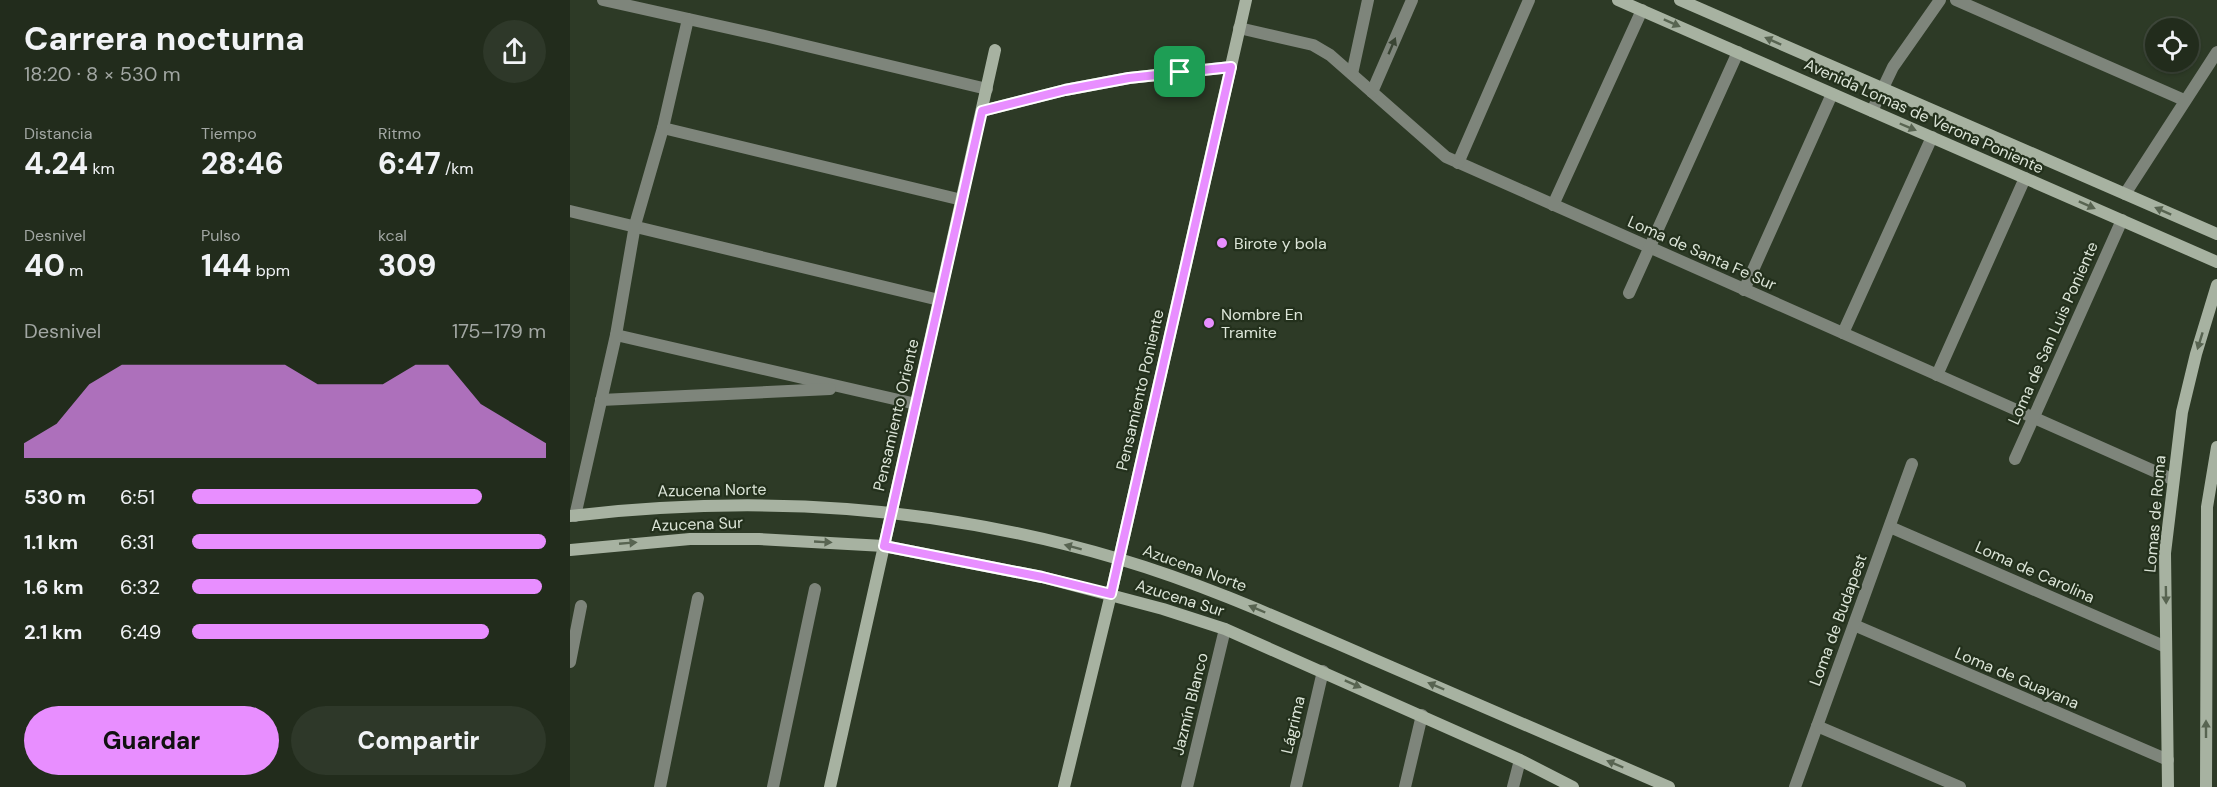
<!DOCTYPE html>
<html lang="es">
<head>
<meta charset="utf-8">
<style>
	:root { --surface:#222c1c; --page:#2e3829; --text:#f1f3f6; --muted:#a2a7a3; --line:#3f483b; --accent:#e88eff }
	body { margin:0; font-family:"DM Sans",sans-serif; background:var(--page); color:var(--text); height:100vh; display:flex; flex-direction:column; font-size:22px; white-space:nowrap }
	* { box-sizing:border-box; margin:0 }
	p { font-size:20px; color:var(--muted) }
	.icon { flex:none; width:33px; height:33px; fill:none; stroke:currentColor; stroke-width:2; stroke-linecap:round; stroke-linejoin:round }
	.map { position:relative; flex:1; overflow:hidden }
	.sheet { display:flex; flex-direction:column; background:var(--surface); width:570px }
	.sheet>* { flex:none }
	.controls { position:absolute; left:1575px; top:18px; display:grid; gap:12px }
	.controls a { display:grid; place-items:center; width:54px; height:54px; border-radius:50%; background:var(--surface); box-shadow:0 2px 4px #0004,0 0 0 2px var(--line); font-size:30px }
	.pin { position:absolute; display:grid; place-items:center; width:51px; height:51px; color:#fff; margin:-26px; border-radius:12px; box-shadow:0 3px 9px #0006 }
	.round { display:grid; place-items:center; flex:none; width:63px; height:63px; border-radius:32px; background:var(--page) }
	.headline { display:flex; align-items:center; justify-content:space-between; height:102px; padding:0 24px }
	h1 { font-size:33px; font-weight:800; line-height:45px }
	.stats { display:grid; grid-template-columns:repeat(3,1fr); gap:9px; height:102px; padding:6px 24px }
	.stats div { display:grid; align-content:center }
	.stats b { font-size:30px; font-weight:800 }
	.stats small { font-size:16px; font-weight:400 }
	.stats p { font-size:16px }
	.chart { height:168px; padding:12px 24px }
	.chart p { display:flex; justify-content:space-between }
	.chart svg { width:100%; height:108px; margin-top:6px; fill:var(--accent); opacity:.7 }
	.cta { display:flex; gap:12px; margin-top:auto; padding:12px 24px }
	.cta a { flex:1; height:69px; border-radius:36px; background:var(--accent); color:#111; font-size:24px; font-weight:800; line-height:69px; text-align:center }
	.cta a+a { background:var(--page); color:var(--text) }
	ul { padding:0 24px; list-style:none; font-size:20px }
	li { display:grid; grid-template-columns:96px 72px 1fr; align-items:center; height:45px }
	li i { height:15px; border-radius:8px; background:var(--accent) }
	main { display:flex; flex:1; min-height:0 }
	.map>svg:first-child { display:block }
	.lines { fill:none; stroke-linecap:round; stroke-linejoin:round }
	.street { stroke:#7e857b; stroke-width:12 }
	.secondary { stroke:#a7b2a1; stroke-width:12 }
	.oneway { fill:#586451 }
	.oneway2 { fill:#3a4534 }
	.route-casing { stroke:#fff; stroke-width:12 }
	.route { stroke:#e88eff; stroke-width:8 }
	.poi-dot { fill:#e88eff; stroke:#23301c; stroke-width:2 }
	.labels { text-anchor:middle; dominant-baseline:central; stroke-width:4.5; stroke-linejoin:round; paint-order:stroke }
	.street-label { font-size:16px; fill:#dce5d8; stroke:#23301c }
	.poi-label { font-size:16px; fill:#dce5d8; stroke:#23301c; text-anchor:start }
</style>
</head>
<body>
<main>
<section class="sheet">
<div class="headline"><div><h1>Carrera nocturna</h1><p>18:20 · 8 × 530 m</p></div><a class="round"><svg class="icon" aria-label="share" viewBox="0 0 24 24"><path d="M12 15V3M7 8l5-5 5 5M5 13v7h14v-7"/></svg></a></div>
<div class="stats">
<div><p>Distancia</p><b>4.24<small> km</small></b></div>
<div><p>Tiempo</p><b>28:46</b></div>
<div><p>Ritmo</p><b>6:47<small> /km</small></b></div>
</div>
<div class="stats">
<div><p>Desnivel</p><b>40<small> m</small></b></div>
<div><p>Pulso</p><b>144<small> bpm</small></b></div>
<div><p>kcal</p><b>309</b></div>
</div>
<div class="chart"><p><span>Desnivel</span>175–179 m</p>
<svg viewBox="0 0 160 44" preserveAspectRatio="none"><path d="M0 44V38L10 30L20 14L30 6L40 6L50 6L60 6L70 6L80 6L90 14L100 14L110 14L120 6L130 6L140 22L150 30L160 38V44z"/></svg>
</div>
<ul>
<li><b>530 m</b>6:51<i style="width:82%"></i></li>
<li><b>1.1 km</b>6:31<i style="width:100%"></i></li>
<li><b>1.6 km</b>6:32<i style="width:99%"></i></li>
<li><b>2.1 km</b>6:49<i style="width:84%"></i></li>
</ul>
<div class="cta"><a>Guardar</a><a>Compartir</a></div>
</section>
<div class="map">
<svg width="1647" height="787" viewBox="0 0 1647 787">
	<rect width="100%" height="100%" fill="#2d3a26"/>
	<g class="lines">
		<g class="street">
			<path d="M33,0L199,37L417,89"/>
			<path d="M1386,0L1614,100"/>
			<path d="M669,28L743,45L760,55L876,157L1602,479"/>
			<path d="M782,74L798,0"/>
			<path d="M802,92L842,0"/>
			<path d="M1302,111L1323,67L1370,0"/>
			<path d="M93,128L392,200"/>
			<path d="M888,163L959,0"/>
			<path d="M1555,194L1647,52"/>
			<path d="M983,205L1072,10"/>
			<path d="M0,211L369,300"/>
			<path d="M1174,290L1262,94"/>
			<path d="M1059,293L1168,52"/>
			<path d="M1273,333L1362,137"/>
			<path d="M46,335L346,404"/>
			<path d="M1367,375L1455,178"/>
			<path d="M31,400L260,389"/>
			<path d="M1445,459L1552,220"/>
			<path d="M5,516L46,335L65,225L93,128L118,19"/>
			<path d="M1320,527L1596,647"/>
			<path d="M1284,625L1598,760"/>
			<path d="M0,662L11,606"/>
			<path d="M1247,726L1390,787"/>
			<path d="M90,787L128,598"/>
			<path d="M203,787L245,589"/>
			<path d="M617,787L655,629"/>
			<path d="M726,787L753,671"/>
			<path d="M835,787L852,715"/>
			<path d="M943,787L950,760"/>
			<path d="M1225,787L1342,464"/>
		</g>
		<g class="secondary">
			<path d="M1048,0L1647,262"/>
			<path d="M1110,0L1647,234"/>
			<path d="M412,111L495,90L559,78L661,67"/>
			<path d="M0,516C188,494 367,505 549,559C634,584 715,621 796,656C897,700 998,744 1099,787"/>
			<path d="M0,550L120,539H189L314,546L472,577L593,609L655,629L950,760L1003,787"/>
			<path d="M260,787L425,50"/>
			<path d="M494,787L541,594L676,0"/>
			<path d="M1598,787L1595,553L1612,412L1626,354L1647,285"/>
			<path d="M1636,787L1637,507L1647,447"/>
		</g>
	</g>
	<defs><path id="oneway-solid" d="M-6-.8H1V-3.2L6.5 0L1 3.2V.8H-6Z" transform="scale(1.5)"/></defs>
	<g class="oneway">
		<use href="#oneway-solid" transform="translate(1102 23) rotate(24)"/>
		<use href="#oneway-solid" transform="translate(1203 41) rotate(-156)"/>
		<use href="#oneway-solid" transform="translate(1338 127) rotate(23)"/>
		<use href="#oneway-solid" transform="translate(1517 205) rotate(24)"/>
		<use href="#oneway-solid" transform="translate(1593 211) rotate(-156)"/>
		<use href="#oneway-solid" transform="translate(1630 341) rotate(107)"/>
		<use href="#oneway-solid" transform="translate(253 542) rotate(3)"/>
		<use href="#oneway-solid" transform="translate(58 543) rotate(-5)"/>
		<use href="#oneway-solid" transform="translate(503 547) rotate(-165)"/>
		<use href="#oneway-solid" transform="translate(1596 595) rotate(89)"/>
		<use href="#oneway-solid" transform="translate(687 609) rotate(-157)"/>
		<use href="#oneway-solid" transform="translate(783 684) rotate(24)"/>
		<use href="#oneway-solid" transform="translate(866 686) rotate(-157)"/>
		<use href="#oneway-solid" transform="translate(1636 729) rotate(-90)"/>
		<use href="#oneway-solid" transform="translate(1045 764) rotate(-157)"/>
	</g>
	<use class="oneway2" href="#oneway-solid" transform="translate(822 46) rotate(-67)"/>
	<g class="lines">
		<g class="route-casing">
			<path id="route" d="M661,67L541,594L472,577L314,546L412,111L495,90L559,78Z"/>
		</g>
		<use href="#route" class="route"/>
	</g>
	<g class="poi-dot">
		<circle cx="652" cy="243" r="6"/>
		<circle cx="639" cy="323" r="6"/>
	</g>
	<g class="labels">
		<g class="street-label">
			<text transform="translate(1354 116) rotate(24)">Avenida Lomas de Verona Poniente</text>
			<text transform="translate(1132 253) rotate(24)">Loma de Santa Fe Sur</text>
			<text transform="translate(1483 333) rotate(-66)">Loma de San Luis Poniente</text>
			<text transform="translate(570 390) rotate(-77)">Pensamiento Poniente</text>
			<text transform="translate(326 415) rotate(-77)">Pensamiento Oriente</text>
			<text transform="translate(142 490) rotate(-1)">Azucena Norte</text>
			<text transform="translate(1585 514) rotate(-85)">Lomas de Roma</text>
			<text transform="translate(127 524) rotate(-2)">Azucena Sur</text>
			<text transform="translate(625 568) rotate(20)">Azucena Norte</text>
			<text transform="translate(1465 572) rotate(24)">Loma de Carolina</text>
			<text transform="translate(610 598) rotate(17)">Azucena Sur</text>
			<text transform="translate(1268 620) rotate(-70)">Loma de Budapest</text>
			<text transform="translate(1447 678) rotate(23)">Loma de Guayana</text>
			<text transform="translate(620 704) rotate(-76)">Jazmín Blanco</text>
			<text transform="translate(723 725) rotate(-77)">Lágrima</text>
		</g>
		<g class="poi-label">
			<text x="664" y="243">Birote y bola</text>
			<text x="651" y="314">Nombre En<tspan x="651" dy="18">Tramite</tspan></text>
		</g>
	</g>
</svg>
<div class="controls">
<a><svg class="icon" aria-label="locate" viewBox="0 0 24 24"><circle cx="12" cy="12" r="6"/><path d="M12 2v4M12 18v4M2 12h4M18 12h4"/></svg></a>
</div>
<div class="pin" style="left:610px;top:72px;background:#1e9e55"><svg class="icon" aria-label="arrive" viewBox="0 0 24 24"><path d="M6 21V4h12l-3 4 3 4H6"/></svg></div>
</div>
</main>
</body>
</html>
